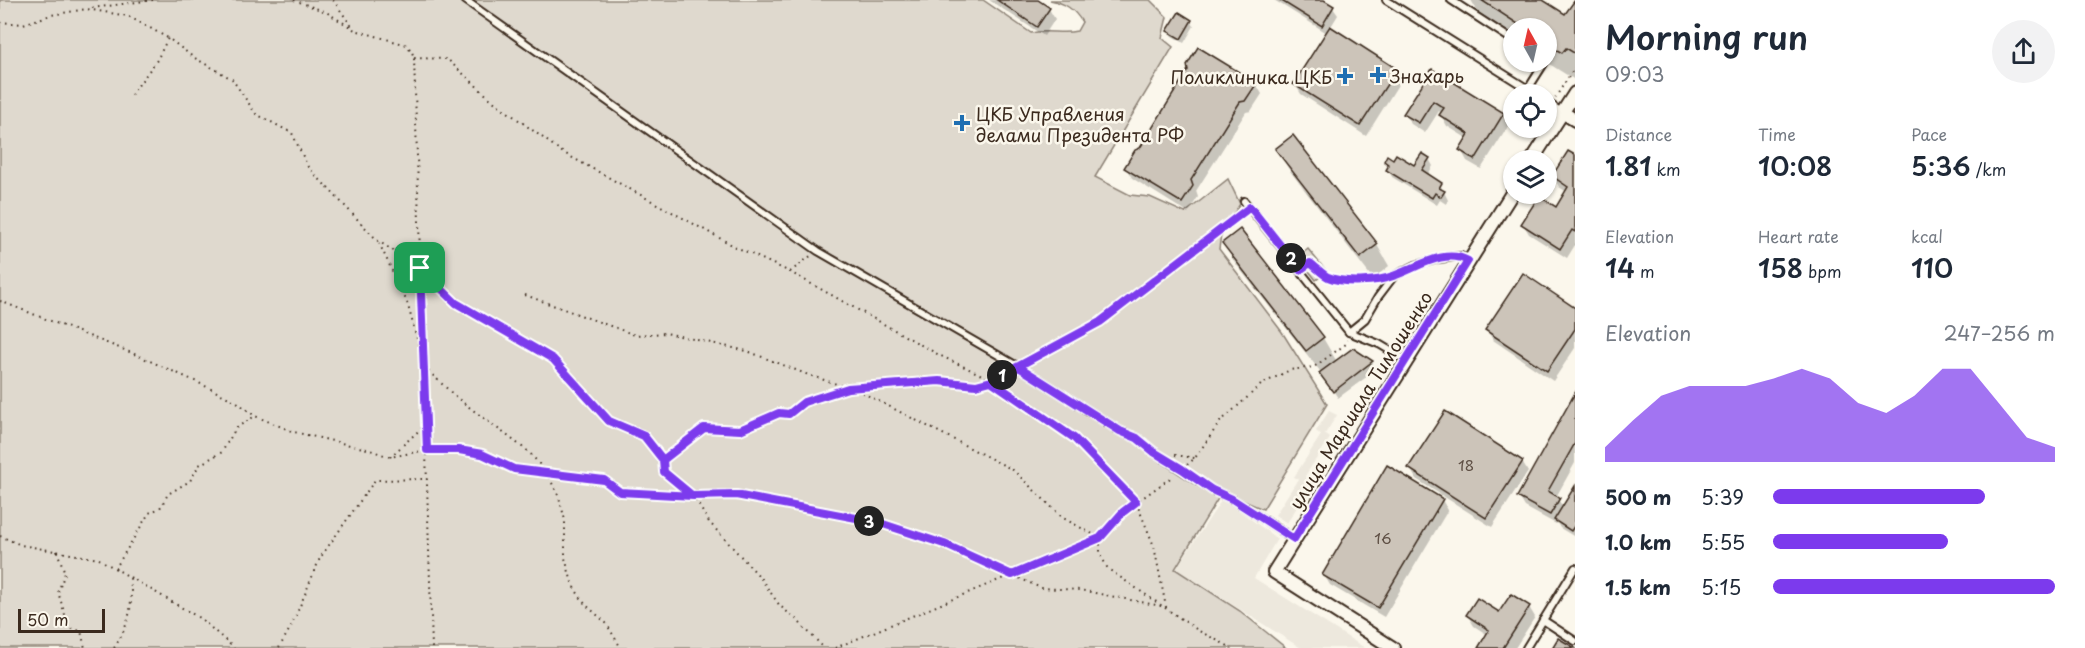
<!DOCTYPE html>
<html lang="en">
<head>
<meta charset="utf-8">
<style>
	:root { --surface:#fff; --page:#f2f2f3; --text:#1f2937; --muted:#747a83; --accent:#7c3aed }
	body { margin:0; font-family:"Playpen Sans",sans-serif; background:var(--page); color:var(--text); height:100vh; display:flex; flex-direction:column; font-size:22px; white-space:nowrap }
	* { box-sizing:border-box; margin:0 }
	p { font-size:20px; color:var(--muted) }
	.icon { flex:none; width:33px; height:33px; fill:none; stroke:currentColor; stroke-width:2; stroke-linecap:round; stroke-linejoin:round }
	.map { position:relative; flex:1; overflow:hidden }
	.side { display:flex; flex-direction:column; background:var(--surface); width:510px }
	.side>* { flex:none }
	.needle { width:39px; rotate:352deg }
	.controls { position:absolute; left:1503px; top:18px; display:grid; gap:12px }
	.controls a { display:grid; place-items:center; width:54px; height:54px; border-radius:50%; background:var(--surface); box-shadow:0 2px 4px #0004; font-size:30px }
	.scale { position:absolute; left:18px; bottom:15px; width:87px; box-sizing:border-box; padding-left:6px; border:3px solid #3b2a1e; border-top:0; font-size:16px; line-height:21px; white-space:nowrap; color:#3b2a1e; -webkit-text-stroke:4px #fbf7ec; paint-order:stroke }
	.pin { position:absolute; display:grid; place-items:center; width:51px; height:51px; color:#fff; margin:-26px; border-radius:12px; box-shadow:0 3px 9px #0006 }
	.km { position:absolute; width:30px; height:30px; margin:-15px; border-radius:50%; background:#222; color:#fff; font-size:16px; line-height:30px; text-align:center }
	.round { display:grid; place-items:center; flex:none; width:63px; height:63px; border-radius:32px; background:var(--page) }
	.headline { display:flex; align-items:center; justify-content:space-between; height:102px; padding:0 30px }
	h1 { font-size:33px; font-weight:600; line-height:45px }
	.metrics { display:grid; grid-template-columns:repeat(3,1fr); gap:9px; height:102px; padding:6px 30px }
	.metrics div { display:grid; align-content:center }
	.metrics b { font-size:26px; font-weight:600 }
	.metrics small { font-size:16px; font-weight:400 }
	.metrics p { font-size:16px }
	.chart { height:168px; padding:12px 30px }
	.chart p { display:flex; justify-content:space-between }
	.chart svg { width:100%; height:108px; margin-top:6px; fill:var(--accent); opacity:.7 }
	ul { padding:0 30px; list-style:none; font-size:20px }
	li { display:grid; grid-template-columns:96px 72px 1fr; align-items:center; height:45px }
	li i { height:15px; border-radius:8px; background:var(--accent) }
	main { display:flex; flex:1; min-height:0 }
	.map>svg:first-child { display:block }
	.built { fill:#ede8dd }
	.green { fill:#dfd9ce; stroke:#8d8276; stroke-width:1.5 }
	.shadow { fill:#0003 }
	.building { fill:#ccc4b9; stroke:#3b2a1e; stroke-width:1.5 }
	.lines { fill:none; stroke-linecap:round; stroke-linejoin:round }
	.lane-casing { stroke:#3b2a1e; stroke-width:10 }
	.street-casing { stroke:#3b2a1e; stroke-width:16 }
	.path { stroke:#3b2a1e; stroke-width:2; stroke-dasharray:1.5 4.5; stroke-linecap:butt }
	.lane { stroke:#fbf7ec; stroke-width:6 }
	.street { stroke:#fbf7ec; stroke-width:12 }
	.route-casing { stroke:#fff; stroke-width:12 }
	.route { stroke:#7c3aed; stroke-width:8 }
	.poi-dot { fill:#1f6fb2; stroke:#fbf7ec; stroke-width:2 }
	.labels { text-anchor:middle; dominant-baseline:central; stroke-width:5; stroke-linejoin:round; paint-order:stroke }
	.number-label { font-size:15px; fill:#5f5045 }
	.poi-label { font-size:18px; fill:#3b2a1e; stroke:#fbf7ec; text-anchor:start }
	.street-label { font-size:18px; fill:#3b2a1e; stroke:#fbf7ec }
</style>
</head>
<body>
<main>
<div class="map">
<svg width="1575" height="648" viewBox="0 0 1575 648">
	<rect width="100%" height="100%" fill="#fbf7ec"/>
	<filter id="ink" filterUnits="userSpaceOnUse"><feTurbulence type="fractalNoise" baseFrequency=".0167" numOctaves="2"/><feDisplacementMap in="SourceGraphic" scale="12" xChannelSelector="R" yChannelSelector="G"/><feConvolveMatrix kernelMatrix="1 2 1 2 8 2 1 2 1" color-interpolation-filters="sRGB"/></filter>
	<g filter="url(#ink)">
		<g class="built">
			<path d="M1329,411L1337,415L1325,434L1330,438L1305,476L1313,482L1287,523L1275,515L1298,479L1294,477L1321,435L1316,431Z"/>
			<path d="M1223,498L1277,539L1254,578L1365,648H1301L1176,569Z"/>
		</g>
		<g class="green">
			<path d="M0,0H983L1031,33C1049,29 1061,35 1077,31L1082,22C1074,9 1065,3 1050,0H1150L1167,17L1162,38L1173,47L1095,177L1130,195L1150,197L1185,213L1228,179L1240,204L1221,234L1219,249L1282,332L1327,404L1263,509L1222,492L1175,569L1240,611L1286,648H0Z"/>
			<path d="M1308,249L1327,272L1316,280L1298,257Z"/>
		</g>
		<g class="shadow">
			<path d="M989,0H1035L1049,9L1055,19L1044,36Z"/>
			<path d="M1274,0H1321L1333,8L1338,15L1330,28L1395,70L1401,80L1366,136L1301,94L1295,84L1327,33Z"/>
			<path d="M1471,0H1541L1565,16L1575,1V80L1546,62V28H1514V40L1482,19Z"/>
			<path d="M1191,21L1194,26L1184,43L1172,36L1169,31Z"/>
			<path d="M1190,70L1256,84L1262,94L1251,111L1246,112L1196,191L1198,197L1188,213L1132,178L1126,168L1141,150Z"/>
			<path d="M1432,71L1503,115L1509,125L1481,169L1467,161L1461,150L1468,139L1447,126L1441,115L1442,113L1439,111L1425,133L1411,124L1405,114Z"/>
			<path d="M1277,150L1377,245L1389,266L1373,279L1290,171Z"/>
			<path d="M1575,157V245L1567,258L1529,234L1523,224L1556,209L1567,192L1559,187L1553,176Z"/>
			<path d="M1429,159L1433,166L1427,176L1440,184L1448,200L1446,204L1440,200L1437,205L1392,177L1385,161L1414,168Z"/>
			<path d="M1239,231L1323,338L1337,362L1353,350L1372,362L1376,370L1338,398L1320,371L1236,264L1223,243Z"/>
			<path d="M1575,310V348L1553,381L1493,340L1487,330Z"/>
			<path d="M1575,397V463L1556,497L1564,508L1575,489V537L1560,528L1557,523L1556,524L1525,507L1519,497Z"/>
			<path d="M1522,462L1528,472L1492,527L1416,479L1410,468Z"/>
			<path d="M1442,500L1448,510L1384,617L1330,585L1324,575Z"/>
			<path d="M1529,607L1535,617L1515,648H1480L1488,635L1474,626L1468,616L1500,614Z"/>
		</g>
		<g class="building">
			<path d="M997,0H1038L1050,8L1037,27Z"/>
			<path d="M1280,0H1324L1334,6L1322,26Z"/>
			<path d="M1481,0H1543L1565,14L1575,0V51L1574,53L1566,48L1562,53L1546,43V28H1524Z"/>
			<path d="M1179,12L1192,20L1181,39L1167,31Z"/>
			<path d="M1330,26L1397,69L1360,126L1293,84Z"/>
			<path d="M1198,47L1257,83L1245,101L1240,102L1191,180L1193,186L1182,203L1124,168L1135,150L1140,148L1188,70L1187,65Z"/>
			<path d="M1432,69L1504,113L1475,160L1459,150L1469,134L1439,115L1444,108L1433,101L1419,123L1403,114Z"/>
			<path d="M1293,135L1378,244L1360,258L1275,149Z"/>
			<path d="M1568,151L1575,155V232L1572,230L1560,249L1521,224L1539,196L1556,207L1568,187L1552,176Z"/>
			<path d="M1422,153L1430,158L1422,170L1442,183L1439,188L1445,191L1441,197L1435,193L1432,198L1386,170L1389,165L1384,161L1387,155L1393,159L1396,154L1414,165Z"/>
			<path d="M1240,229L1324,337L1306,351L1222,243Z"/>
			<path d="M1523,273L1575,308V329L1547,371L1485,330Z"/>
			<path d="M1353,348L1373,361L1333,392L1319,373Z"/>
			<path d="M1575,393V443L1548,491L1560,498L1550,515L1517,497Z"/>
			<path d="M1445,411L1523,461L1486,518L1408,468Z"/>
			<path d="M1387,465L1443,499L1378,608L1322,575Z"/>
			<path d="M1575,486V525L1571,531L1554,520Z"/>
			<path d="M1511,594L1530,606L1503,648H1478L1489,630L1466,615L1477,598L1499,612Z"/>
			<path d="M1558,638L1575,648H1552Z"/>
		</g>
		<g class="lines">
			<g class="lane-casing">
				<g id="lane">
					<path d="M465,0L818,251L1019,367L1120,431L1137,438L1154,452L1212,490L1232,499L1294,539"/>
					<path d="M1386,0L1536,94"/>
					<path d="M1451,0L1514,41"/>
					<path d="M1528,89L1545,62"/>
					<path d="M1546,102L1562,112"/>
					<path d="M1244,201L1349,332L1365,319L1378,297L1394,276L1416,265L1438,259L1461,256L1468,261"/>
					<path d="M1349,332L1379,344L1406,360"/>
					<path d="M1543,620L1575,641"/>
					<path d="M1526,648L1575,568"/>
				</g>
			</g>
			<g class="street-casing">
				<g id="street">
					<path d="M1562,112L1575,120"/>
					<path d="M1532,160L1575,93"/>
					<path d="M1393,648L1274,572L1514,190"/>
				</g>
			</g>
			<g class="path">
				<path d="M294,0L326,12L355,30L407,45L412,52L414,58L432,648"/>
				<path d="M333,0L353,28"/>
				<path d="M92,8L153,0"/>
				<path d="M0,22L23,24L51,15L86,9L128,16L168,38L193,57L232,79L256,114L292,133L308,167L378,241L420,268L456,303L553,359L609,421L644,436L663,460L664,472L693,496L709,522L759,576L780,606L796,619L824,648"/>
				<path d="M131,95L157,60L168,38"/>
				<path d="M1555,98L1575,67"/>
				<path d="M379,243L407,302L423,361"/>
				<path d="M1307,265L1310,263L1329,278L1351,282L1379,280"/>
				<path d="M790,272L812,255"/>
				<path d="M525,295L635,335L666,333L747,351L806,374L861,392L1013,470L1063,518L1100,538"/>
				<path d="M0,301L132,353L197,382L237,402L255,416L294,432L367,449L390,457L427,450H459L482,454L514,469L604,480L620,492L693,496L736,495L791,505L877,522L944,544L1041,588L1080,590L1166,607L1154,546L1136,502L1074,438L982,375L941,356L790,272L736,247L562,152L493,101L447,59L414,58"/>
				<path d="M1029,362L1100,322L1242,212"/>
				<path d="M424,367L457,398L529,452L547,473L559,497L565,520V558L573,586L585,604L606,623L621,648"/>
				<path d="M1175,455L1195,458"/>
				<path d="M390,457L426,424"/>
				<path d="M663,460L704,428L739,430L779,413L789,414L804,403L847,388L939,381L976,385L991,381L1010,371"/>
				<path d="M1187,465L1195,458L1220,422L1262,384L1290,370L1314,367L1346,344L1347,340"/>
				<path d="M0,536L21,545L99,559L201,619L234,648"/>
				<path d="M1100,538V554L1108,569L1199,631L1232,648"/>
				<path d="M57,551L65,573L58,592L69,628L81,631L85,648"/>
				<path d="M115,569L149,513L160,508L168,494L190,481L199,465L222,452L236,428L255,416"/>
				<path d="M114,648C130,624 133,606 130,578"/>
				<path d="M279,648L292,625L320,558L375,480L427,479"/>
				<path d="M835,648L1100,538L1123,512L1173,476"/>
			</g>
			<use href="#lane" class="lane"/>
			<use href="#street" class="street"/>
		</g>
	</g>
	<g class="lines" filter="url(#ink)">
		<g class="route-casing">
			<path id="route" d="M420,268L427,450H459L482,454L514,469L604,480L620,492L693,496L664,472L663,460L704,428L740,430L779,413L789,414L804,402L848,388L939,381L976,385L991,381L1019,367L1120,431L1137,438L1154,452L1182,469L1212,490L1232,499L1294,539L1468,261C1445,247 1415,269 1393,276C1377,282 1344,284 1328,277C1322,274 1316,267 1310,263L1300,270L1250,207L1100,322L991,381L1074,438L1136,502L1123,512L1100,538L1012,575L944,544L877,522L736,495L693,496L664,472L663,460L644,436L609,421L553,359L456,303L420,268"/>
		</g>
		<use href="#route" class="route"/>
	</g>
	<g class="poi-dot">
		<path d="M1375 66h6v6h6v6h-6v6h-6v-6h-6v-6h6z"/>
		<path d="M1342 67h6v6h6v6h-6v6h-6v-6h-6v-6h6z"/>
		<path d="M959 114h6v6h6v6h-6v6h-6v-6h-6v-6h6z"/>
	</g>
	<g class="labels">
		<g class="number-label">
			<text x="1466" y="464">18</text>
			<text x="1383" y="537">16</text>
		</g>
		<g class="poi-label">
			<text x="1390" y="75">Знахарь</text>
			<text x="1332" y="76" text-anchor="end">Поликлиника ЦКБ</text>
			<text x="976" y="113">ЦКБ Управления<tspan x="976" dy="21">делами Президента РФ</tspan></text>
		</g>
		<g class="street-label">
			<text transform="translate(1360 400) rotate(-58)">улица Маршала Тимошенко</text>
		</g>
	</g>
</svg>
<div class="controls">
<a><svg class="needle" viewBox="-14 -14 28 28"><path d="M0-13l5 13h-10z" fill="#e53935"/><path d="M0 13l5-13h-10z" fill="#747a83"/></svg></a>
<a><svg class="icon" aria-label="locate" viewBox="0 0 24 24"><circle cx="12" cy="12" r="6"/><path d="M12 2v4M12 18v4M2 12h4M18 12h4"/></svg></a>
<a><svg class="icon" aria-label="layers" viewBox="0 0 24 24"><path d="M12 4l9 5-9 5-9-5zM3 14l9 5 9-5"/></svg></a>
</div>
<div class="scale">50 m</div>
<div class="pin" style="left:420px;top:268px;background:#1e9e55"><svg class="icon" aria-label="arrive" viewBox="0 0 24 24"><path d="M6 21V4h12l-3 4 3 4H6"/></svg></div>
<b class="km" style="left:1002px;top:375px">1</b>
<b class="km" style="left:1291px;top:258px">2</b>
<b class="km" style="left:869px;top:521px">3</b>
</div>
<section class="side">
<div class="headline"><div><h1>Morning run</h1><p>09:03</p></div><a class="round"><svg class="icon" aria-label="share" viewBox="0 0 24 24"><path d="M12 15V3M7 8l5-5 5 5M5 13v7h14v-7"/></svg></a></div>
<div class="metrics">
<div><p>Distance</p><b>1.81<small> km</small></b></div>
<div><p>Time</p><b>10:08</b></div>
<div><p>Pace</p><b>5:36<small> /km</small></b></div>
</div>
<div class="metrics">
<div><p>Elevation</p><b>14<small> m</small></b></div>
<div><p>Heart rate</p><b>158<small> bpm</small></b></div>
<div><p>kcal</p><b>110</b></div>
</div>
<div class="chart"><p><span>Elevation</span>247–256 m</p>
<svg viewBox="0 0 160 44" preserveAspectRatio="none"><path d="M0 44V38L10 27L20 17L30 13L40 13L50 13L60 10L70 6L80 10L90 20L100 24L110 17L120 6L130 6L140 20L150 34L160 38V44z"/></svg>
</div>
<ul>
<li><b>500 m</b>5:39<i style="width:75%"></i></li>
<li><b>1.0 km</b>5:55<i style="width:62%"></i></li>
<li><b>1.5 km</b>5:15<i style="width:100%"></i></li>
</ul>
</section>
</main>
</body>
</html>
